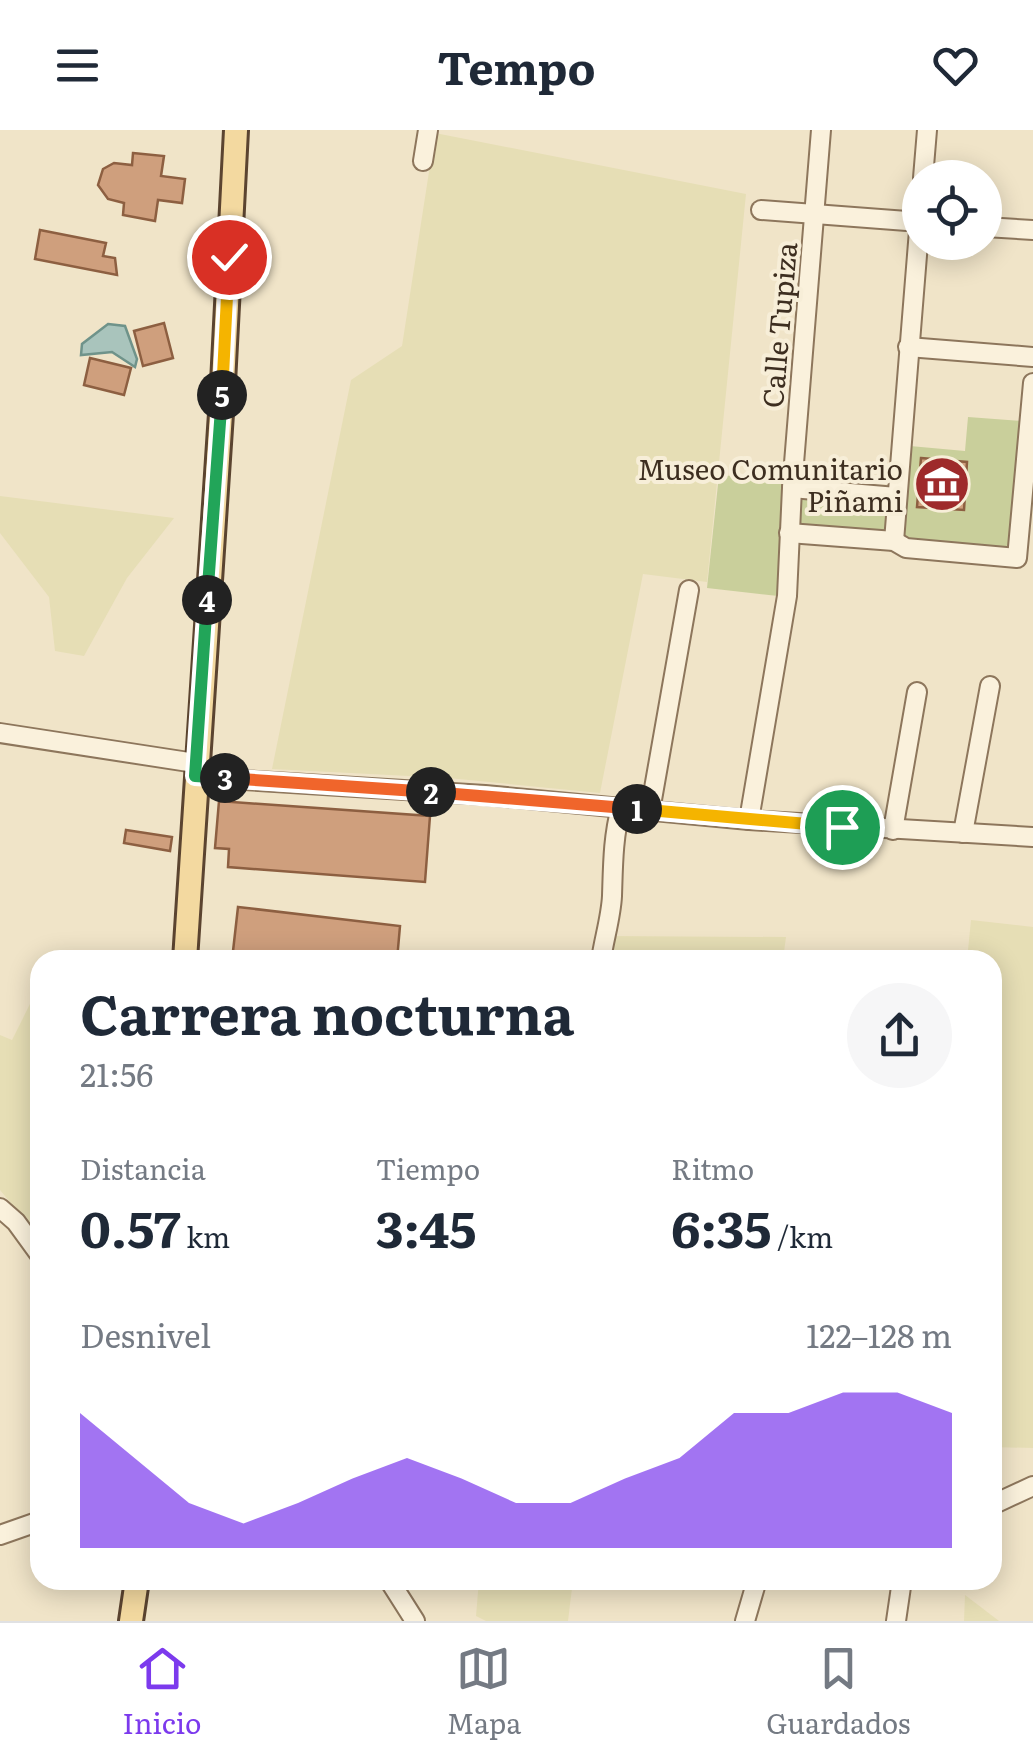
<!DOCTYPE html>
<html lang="es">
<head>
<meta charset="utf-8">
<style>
	:root { --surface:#fff; --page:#f6f6f7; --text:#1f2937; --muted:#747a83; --line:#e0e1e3; --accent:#7c3aed }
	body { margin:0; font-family:Literata,serif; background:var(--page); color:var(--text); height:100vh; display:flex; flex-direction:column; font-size:38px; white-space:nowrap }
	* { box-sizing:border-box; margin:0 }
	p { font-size:32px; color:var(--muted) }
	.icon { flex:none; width:55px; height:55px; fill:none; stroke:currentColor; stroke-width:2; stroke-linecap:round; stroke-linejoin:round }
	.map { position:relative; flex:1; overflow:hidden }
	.panel { position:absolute; left:30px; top:820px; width:972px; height:640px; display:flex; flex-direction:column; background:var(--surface); border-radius:30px; box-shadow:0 5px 25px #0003 }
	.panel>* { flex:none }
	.controls { position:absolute; left:902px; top:30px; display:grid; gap:20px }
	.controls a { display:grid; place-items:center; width:100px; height:100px; border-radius:50%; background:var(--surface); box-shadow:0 5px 25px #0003; font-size:50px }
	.pin { position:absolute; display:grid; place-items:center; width:85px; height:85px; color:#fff; margin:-42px; border:5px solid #fff; border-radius:50%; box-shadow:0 2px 10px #0007 }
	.km { position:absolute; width:50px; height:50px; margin:-25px; border-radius:50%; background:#222; color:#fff; font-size:28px; line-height:50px; text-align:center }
	.round { display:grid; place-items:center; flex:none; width:105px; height:105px; border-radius:52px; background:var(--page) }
	.head { display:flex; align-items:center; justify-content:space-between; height:170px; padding:0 50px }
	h1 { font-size:55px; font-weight:700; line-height:75px }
	.metrics { display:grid; grid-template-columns:repeat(3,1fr); gap:15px; height:170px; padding:10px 50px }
	.metrics div { display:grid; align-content:center }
	.metrics b { font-size:50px; font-weight:700 }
	.metrics small { font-size:28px; font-weight:400 }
	.metrics p { font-size:28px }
	.chart { height:280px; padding:20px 50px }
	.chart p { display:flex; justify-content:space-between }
	.chart svg { width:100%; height:180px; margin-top:10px; fill:var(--accent); opacity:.7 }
	header { display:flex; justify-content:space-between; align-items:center; height:130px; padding:0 50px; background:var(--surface); font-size:45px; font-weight:700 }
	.dock { display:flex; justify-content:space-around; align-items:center; height:140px; border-top:2px solid var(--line); background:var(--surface); font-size:28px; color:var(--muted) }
	.dock a { display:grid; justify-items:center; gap:5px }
	.dock .on { color:var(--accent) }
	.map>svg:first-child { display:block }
	.farmland { fill:#e6deb5 }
	.green { fill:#c9cf9b }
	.water { fill:#a9c4bc; stroke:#6f938a; stroke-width:2.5 }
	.building { fill:#cf9f7d; stroke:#8d5f41; stroke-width:2.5 }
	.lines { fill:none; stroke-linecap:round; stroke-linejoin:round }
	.minor-casing { stroke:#8d765c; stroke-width:22 }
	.major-casing { stroke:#5b4430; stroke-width:28 }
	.minor { stroke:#faf1dc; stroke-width:18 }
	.major { stroke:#f3d9a0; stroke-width:22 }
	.split-1-casing { stroke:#fff; stroke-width:20 }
	.split-2-casing { stroke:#fff; stroke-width:20 }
	.split-3-casing { stroke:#fff; stroke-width:20 }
	.split-4-casing { stroke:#fff; stroke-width:20 }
	.split-5-casing { stroke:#fff; stroke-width:20 }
	.split-6-casing { stroke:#fff; stroke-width:20 }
	.split-1 { stroke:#f5b400; stroke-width:12 }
	.split-2 { stroke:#f0652b; stroke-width:12 }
	.split-3 { stroke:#f0652b; stroke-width:12 }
	.split-4 { stroke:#22a559; stroke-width:12 }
	.split-5 { stroke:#22a559; stroke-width:12 }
	.split-6 { stroke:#f5b400; stroke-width:12 }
	.labels { text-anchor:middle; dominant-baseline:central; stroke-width:8; stroke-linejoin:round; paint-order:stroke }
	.street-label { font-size:28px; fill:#3d2e20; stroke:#f7eed8 }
	.poi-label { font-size:28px; fill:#3d2e20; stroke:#f7eed8; text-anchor:end }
</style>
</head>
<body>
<header><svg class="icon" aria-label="menu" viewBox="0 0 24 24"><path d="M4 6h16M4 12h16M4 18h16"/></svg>Tempo<svg class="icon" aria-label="heart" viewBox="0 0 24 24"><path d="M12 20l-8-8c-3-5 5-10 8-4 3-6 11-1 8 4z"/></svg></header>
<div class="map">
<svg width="1033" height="1491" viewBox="0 0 1033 1491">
	<rect width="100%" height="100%" fill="#f0e4c8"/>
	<g class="farmland">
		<path d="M435,3L746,64L707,452L643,444L600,663L448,648L272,639L351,250L402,216Z"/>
		<path d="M0,366L174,388L127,448L84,526L55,521L49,467L0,403Z"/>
		<path d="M971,790L1033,797V1318L993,1317L992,830H967Z"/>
		<path d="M610,806L786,807L783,830H606Z"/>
		<path d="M30,874L40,888V1108L0,1060V905L12,910Z"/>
		<path d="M479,1450H573L568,1491H486L476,1486Z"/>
		<path d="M965,1465L999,1491H964Z"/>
	</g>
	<g class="green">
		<path d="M968,287L1022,291L1010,414L1005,417L905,408L903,405L910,316L965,321Z"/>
		<path d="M719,345L782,350L778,466L707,458Z"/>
		<path d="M803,365L887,375L885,403L799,397L800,368Z"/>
	</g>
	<path class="water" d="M108,194L125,196L137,229L135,237L112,222L81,225L82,214Z"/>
	<g class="building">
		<path d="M133,23L164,26L161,46L185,49L182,73L158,70L155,91L123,85L124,73L108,69L98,55L103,39L114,33L132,35Z"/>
		<path d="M40,100L106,113L103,126L115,128L117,145L35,129Z"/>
		<path d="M164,193L173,228L143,236L134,201Z"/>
		<path d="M90,228L131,238L124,265L84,255Z"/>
		<path d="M921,328L967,332L964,380L917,377Z"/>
		<path d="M219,671L430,686L425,752L228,737L229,719L215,718Z"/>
		<path d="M126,700L172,707L170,721L124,713Z"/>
		<path d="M238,777L400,796L397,830H232Z"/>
	</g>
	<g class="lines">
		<g class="minor-casing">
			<g id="minor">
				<path d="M423,31L428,0"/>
				<path d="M923,48L927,0"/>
				<path d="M761,80L920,92"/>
				<path d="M985,97L1033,100"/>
				<path d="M908,217L1033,227"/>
				<path d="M792,358L896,367"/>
				<path d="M789,403L894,411L906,418L1017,428L1033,253"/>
				<path d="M894,411L920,88"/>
				<path d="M0,603L195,633"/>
				<path d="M195,647L485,665L749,690L1033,707"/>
				<path d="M650,681L689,460"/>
				<path d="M749,690L787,466L792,358L821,0"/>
				<path d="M893,700L917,562"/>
				<path d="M963,703L990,556"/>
				<path d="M601,830C604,809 611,787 612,766C613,735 613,707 621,677"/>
				<path d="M0,1078L16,1092L40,1125"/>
				<path d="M992,1375L1033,1356"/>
				<path d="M0,1405L40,1391"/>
				<path d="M389,1450L415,1491"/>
				<path d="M745,1491L757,1450"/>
				<path d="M896,1491L902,1450"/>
			</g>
		</g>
		<g class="major-casing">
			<g id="major">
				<path d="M185,830L223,253L236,0"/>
				<path d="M131,1491L137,1450"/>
			</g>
		</g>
		<use href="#minor" class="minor"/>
		<use href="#major" class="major"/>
	</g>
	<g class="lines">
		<g class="split-1-casing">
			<path id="split-1" d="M637,679L842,697"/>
		</g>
		<g class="split-2-casing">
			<path id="split-2" d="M431,662L637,679"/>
		</g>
		<g class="split-3-casing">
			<path id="split-3" d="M225,648L431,662"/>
		</g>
		<g class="split-4-casing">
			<path id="split-4" d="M207,470L195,646L225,648"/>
		</g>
		<g class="split-5-casing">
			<path id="split-5" d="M207,470L222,265"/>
		</g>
		<g class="split-6-casing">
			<path id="split-6" d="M222,265L229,127"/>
		</g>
		<use href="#split-1" class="split-1"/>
		<use href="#split-2" class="split-2"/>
		<use href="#split-3" class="split-3"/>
		<use href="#split-4" class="split-4"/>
		<use href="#split-5" class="split-5"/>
		<use href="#split-6" class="split-6"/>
	</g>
	<defs>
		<g id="museum-disc" transform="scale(2.875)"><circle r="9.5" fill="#9e2a2b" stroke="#f7eed8"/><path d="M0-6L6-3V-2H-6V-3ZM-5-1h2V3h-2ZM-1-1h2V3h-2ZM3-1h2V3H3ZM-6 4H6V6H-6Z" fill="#fff"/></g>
	</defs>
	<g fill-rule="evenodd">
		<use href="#museum-disc" x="942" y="354"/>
	</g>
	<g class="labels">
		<g class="street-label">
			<text transform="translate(778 195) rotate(-85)">Calle Tupiza</text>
		</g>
		<g class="poi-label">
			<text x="903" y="338">Museo Comunitario<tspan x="903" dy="32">Piñami</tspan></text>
		</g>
	</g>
</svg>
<div class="controls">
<a><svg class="icon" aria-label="locate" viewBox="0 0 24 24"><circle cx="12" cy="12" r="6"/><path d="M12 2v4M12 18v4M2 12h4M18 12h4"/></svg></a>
</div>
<div class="pin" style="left:842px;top:697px;background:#1e9e55"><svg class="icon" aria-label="arrive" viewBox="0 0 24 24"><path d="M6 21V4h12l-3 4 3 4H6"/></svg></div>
<div class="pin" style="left:229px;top:127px;background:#d93025"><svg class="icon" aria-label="check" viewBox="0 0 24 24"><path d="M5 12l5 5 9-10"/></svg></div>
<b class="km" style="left:637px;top:679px">1</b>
<b class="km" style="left:431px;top:662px">2</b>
<b class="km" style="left:225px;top:648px">3</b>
<b class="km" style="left:207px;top:470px">4</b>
<b class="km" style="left:222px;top:265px">5</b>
<section class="panel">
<div class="head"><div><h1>Carrera nocturna</h1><p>21:56</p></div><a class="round"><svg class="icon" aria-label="share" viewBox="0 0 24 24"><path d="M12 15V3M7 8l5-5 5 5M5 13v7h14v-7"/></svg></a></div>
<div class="metrics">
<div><p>Distancia</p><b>0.57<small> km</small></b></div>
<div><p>Tiempo</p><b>3:45</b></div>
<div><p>Ritmo</p><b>6:35<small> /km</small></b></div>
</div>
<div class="chart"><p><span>Desnivel</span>122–128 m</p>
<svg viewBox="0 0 160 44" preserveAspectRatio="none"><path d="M0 44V11L10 22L20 33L30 38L40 33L50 27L60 22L70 27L80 33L90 33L100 27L110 22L120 11L130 11L140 6L150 6L160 11V44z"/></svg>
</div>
</section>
</div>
<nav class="dock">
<a class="on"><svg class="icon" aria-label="home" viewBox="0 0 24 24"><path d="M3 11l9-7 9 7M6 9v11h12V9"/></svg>Inicio</a>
<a><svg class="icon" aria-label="map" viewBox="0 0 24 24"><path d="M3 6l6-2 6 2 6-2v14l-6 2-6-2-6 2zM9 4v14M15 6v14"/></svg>Mapa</a>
<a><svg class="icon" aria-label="saved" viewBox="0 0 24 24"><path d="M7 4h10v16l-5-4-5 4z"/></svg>Guardados</a>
</nav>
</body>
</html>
